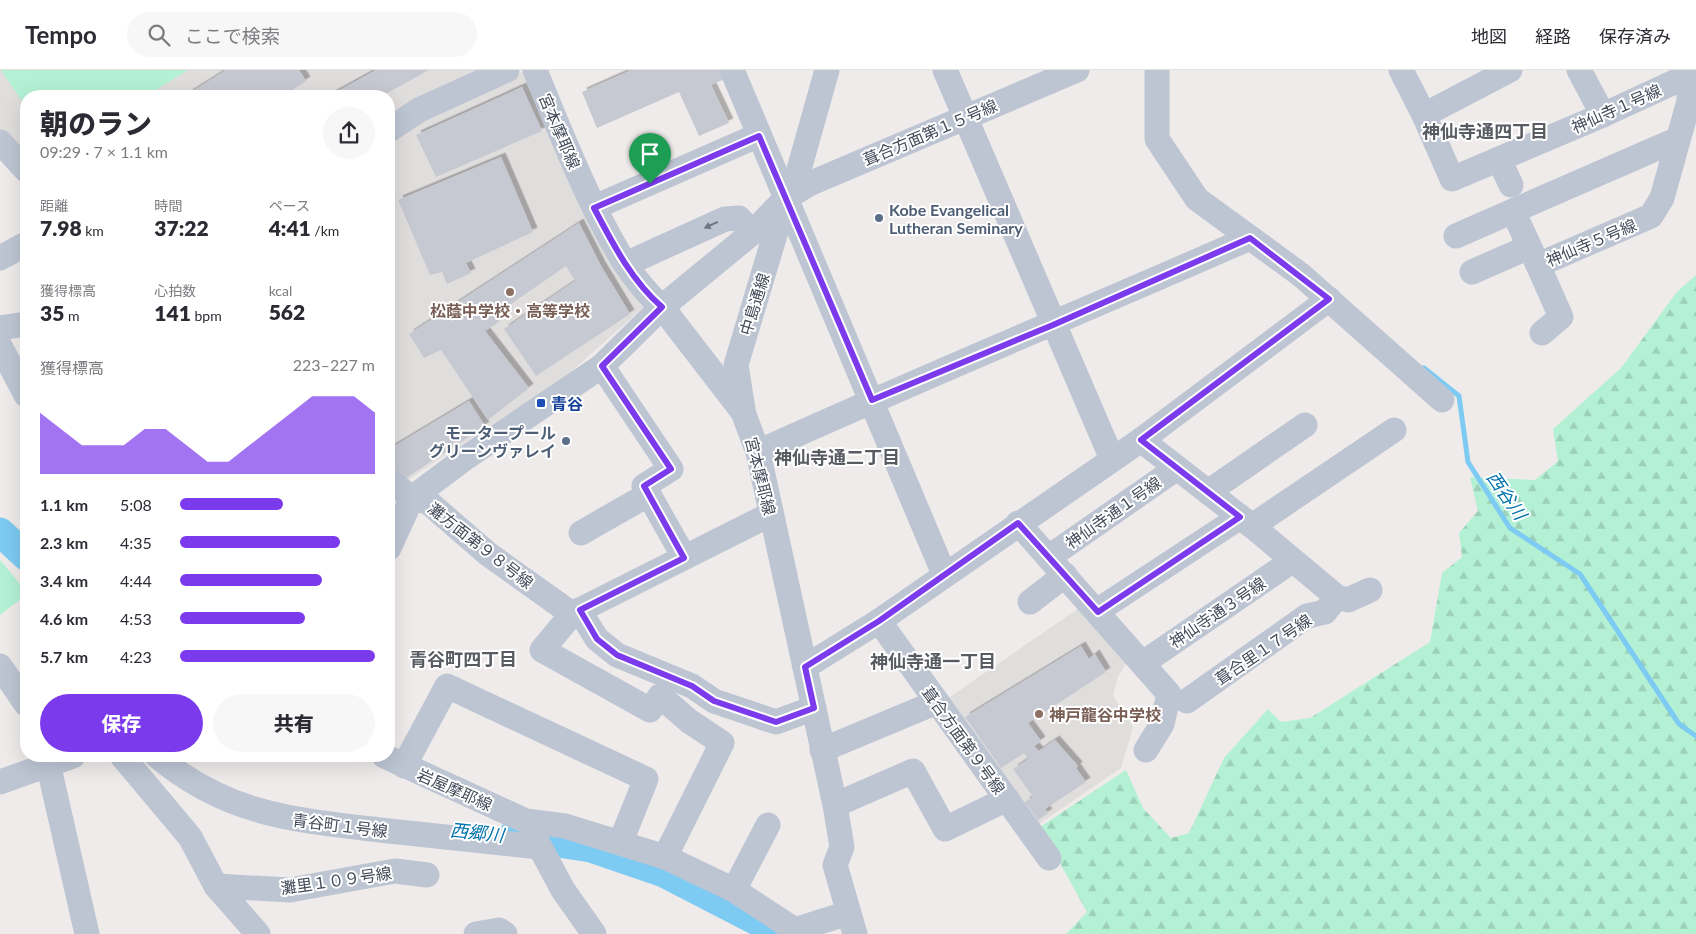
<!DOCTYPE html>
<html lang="ja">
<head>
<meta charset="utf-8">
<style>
	:root { --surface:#fff; --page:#f7f7f7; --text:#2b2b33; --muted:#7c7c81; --line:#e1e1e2; --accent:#7c3aed }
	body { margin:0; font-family:Lato,"Noto Sans JP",sans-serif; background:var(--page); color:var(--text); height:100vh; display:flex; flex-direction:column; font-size:19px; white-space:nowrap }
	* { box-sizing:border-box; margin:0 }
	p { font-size:16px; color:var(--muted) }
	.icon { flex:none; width:28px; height:28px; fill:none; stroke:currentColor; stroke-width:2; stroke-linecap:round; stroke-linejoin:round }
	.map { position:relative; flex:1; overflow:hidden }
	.drawer { position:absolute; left:20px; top:20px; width:375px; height:672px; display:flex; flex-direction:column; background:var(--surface); border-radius:20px; box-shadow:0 5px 20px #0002 }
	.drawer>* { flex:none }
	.pin { position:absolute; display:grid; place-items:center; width:42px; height:42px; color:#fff; margin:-51px -21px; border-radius:50% 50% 50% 0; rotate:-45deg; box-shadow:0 0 5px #0007 }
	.pin .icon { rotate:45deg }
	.round { display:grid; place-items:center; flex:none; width:52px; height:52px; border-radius:26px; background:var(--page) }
	.head { display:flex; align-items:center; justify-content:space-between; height:85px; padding:0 20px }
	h1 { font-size:28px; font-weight:800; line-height:38px }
	.stats { display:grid; grid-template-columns:repeat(3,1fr); gap:8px; height:85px; padding:5px 20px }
	.stats div { display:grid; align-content:center }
	.stats b { font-size:21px; font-weight:800 }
	.stats small { font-size:14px; font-weight:400 }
	.stats p { font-size:14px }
	.chart { height:140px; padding:10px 20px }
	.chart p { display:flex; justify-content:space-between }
	.chart svg { width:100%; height:90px; margin-top:5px; fill:var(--accent); opacity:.7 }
	.cta { display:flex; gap:10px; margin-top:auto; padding:10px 20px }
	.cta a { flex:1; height:58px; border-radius:30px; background:var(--accent); color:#fff; font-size:20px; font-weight:800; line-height:58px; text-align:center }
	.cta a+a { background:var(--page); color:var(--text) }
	ul { padding:0 20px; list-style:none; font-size:16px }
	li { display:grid; grid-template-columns:80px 60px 1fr; align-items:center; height:38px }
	li i { height:12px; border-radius:6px; background:var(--accent) }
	header { display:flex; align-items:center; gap:30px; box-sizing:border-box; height:70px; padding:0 25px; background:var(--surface); border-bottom:1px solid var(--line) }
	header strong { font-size:24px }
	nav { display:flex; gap:28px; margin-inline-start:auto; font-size:18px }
	.search { width:350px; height:45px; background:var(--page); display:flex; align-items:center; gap:12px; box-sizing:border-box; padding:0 18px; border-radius:28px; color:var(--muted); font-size:19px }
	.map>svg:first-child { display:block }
	.education { fill:#e0dddd }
	.green { fill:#b4f1d4 }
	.forest { fill:url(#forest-firs) }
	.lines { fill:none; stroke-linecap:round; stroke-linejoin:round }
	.stream { stroke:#7dcaf2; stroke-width:5 }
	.river { stroke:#7dcaf2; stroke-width:29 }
	.building { fill:#c7c9d2; filter:url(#shadow) }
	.minor { stroke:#bdc5d3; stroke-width:25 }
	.oneway { fill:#6e7684 }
	.route-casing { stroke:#fff; stroke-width:10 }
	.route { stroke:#7c3aed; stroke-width:6 }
	.service-dot { fill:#5c6f8a; stroke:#fff; stroke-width:2 }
	.education-dot { fill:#8d6e63; stroke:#fff; stroke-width:2 }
	.transit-dot { fill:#1a4fb4; stroke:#fff; stroke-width:2 }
	.labels { text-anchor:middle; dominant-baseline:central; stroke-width:4; stroke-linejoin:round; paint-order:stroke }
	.street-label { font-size:16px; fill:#434c5a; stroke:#fff }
	.service-label { font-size:16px; font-weight:bold; fill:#4e5e75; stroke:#fff; text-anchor:start }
	.education-label { font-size:16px; font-weight:bold; fill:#785e54; stroke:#fff }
	.transit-label { font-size:16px; font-weight:bold; fill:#164399; stroke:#fff; text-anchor:start }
	.neighbourhood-label { font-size:18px; font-weight:bold; fill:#585b61; stroke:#fff }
	.water-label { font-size:18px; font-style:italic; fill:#0172ae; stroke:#fff }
</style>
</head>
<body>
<header>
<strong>Tempo</strong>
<div class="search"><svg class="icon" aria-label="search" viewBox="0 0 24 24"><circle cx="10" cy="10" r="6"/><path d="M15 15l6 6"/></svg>ここで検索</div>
<nav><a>地図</a><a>経路</a><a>保存済み</a></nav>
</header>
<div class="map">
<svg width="1696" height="864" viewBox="0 0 1696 864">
	<defs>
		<pattern id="forest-firs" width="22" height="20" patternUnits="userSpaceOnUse" patternTransform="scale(1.25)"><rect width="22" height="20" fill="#b4f1d4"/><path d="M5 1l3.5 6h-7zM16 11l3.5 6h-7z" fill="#9cd0b8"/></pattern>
		<filter id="shadow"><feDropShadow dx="4.5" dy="-4.5" stdDeviation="0" flood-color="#0004"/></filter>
	</defs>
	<rect width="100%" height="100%" fill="#efebeb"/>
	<g class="education">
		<path d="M0,0H487L389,50V26H26V89L0,60Z"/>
		<path d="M526,0L620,206L644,237L566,306L403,413L389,402V71L424,47Z"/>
		<path d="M1082,536L1129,589L1118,606L1113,626L1133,657L1121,698L1036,756L944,631Z"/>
	</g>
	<g class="green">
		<path d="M1,0H188L146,26H26V37Z"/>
		<path d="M0,490L26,521V525L0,545Z"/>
	</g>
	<path class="forest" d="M1696,205V864H1066L1087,842L1040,757L1126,700L1143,738L1171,768L1189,763L1224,688L1268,639L1281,652L1310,648L1430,572L1442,503L1462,487L1459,463L1478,441L1470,407L1535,410L1558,391L1553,359L1621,298L1676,223Z"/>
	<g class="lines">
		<path class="stream" d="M1424,298L1459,326L1468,392L1510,458L1580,504L1679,654L1696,666"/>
		<g class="river">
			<path d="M0,462L26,486"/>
			<path d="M512,766L591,778L664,803L757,851L773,864"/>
		</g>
	</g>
	<g class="building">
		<path d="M226,0H299L306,11L283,26H185Z"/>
		<path d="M376,0H429L382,26H329Z"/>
		<path d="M632,0H723L727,8L711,15L729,53L699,66L679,22L597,58L582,22Z"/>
		<path d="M522,17L542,61L436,107L416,65Z"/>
		<path d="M501,87L533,162L466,193L471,203L447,214L442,202L430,205L398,130Z"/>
		<path d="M579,153L601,196L630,244L536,306L504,259L575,211L566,196L495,245L499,252L485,261L529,318L488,350L441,280L424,288L409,264Z"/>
		<path d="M469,331L485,356L403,410L389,389V379Z"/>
		<path d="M1081,576L1089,589L1095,584L1106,602L1028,653L1041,671L1034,676L1039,681L1055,670L1078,696L1076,698L1086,712L1045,739L1048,743L1038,750L1025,732L1033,727L1013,699L1028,689L1024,683L1001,698L965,647Z"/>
	</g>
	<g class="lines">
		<g class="minor">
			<path d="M535,0C553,45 571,89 592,133C611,171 630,209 662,237L743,342L758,382L835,735L842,777L835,795L855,864"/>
			<path d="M732,0L944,504"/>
			<path d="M945,0L1112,389"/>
			<path d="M1157,0V69L1197,129L1301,205L1442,330"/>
			<path d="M1401,0L1424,45L1452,109L1603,45L1696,2"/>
			<path d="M1579,0L1603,45"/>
			<path d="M1424,45L1510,0"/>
			<path d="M389,60L419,40L507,0"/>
			<path d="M1678,69L1513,141L1538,195L1651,146L1662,128L1689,31V5"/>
			<path d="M0,72L26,100"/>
			<path d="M1499,89L1511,115"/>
			<path d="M595,137L759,65"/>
			<path d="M1456,166L1513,141"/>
			<path d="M0,188L26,174"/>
			<path d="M626,194L725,149L739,148L752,163"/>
			<path d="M1538,195L1561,247L1542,263"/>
			<path d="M1472,202L1529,177"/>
			<path d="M0,258L26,254"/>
			<path d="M0,276L26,325"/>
			<path d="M602,296L671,399L644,416L684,487"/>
			<path d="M743,339L736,295L786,128L809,114L1077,0"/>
			<path d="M1141,370L1252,456L1337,527L1348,530L1370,520"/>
			<path d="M758,382C921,308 1086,240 1250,168"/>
			<path d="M389,410L412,428L428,432L488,484L572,544"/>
			<path d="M1208,422L1305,355"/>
			<path d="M1018,453L1169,624L1162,654L1146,680"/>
			<path d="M1252,456L1394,360"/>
			<path d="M581,463L649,424"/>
			<path d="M389,478L412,428L464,389L602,296L662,237L752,163L786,128L798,103L827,0"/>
			<path d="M1049,487L1177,398"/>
			<path d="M1030,532L1065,505"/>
			<path d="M579,540L597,569L617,585L692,616L714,631L776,652L814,638"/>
			<path d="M1097,541L1240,447"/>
			<path d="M879,551L1049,788"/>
			<path d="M1143,593L1292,491"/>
			<path d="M0,596L26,634"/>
			<path d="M805,597L879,551L1141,370L1329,229"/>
			<path d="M1187,631L1307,546L1325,542L1337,527"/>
			<path d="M822,680L937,632"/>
			<path d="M122,686L190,767L216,816L258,864"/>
			<path d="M157,686C227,745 294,750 380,760C433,766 486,771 539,777"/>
			<path d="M384,686L526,751L565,756L665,787L734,820L795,860L848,843"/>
			<path d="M404,696L447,616L646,709L621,771"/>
			<path d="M50,702L87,864"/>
			<path d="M0,712L73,686"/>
			<path d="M835,735L913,701L945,759L1007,729"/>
			<path d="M532,762L563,820L594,864"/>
			<path d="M665,787L722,673L689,651L660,626L650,640L542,580L572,544L771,444"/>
			<path d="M216,816L290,820L395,801L427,805"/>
			<path d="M734,820L768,755"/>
			<path d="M476,864L499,860L505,864"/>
		</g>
	</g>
	<defs><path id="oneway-solid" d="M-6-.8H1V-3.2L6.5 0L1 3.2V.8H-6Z" transform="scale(1.25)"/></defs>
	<use class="oneway" href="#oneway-solid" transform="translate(711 155) rotate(155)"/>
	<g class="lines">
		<g class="route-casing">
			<path id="route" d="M759,66L872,330L1053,255L1250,168L1329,229L1141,370L1240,447L1098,542L1018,453L879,551L805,597L814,638L776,652L714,631L692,616L617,585L597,569L580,540L684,488L644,416L671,399L602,296L662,237C631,210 613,174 594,138Z"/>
		</g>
		<use href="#route" class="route"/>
	</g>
	<g class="service-dot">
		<circle cx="879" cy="148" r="5"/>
		<circle cx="566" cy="371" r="5"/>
	</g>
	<g class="education-dot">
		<circle cx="510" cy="222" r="5"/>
		<circle cx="1039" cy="644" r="5"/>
	</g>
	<rect class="transit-dot" x="536" y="328" width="10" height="10" rx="2.5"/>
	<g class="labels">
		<g class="street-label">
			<text transform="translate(1616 38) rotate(-24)">神仙寺１号線</text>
			<text transform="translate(560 61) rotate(67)">宮本摩耶線</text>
			<text transform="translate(930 62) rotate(-23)">葺合方面第１５号線</text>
			<text transform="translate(1591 172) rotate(-23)">神仙寺５号線</text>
			<text transform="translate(754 234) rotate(-73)">中島通線</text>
			<text transform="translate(761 406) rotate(76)">宮本摩耶線</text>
			<text transform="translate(1113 442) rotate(-35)">神仙寺通１号線</text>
			<text transform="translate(481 475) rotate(38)">灘方面第９８号線</text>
			<text transform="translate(1217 542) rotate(-34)">神仙寺通３号線</text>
			<text transform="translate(1263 579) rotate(-34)">葺合里１７号線</text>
			<text transform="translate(964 670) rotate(54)">葺合方面第９号線</text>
			<text transform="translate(455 719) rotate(24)">岩屋摩耶線</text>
			<text transform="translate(340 755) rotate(7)">青谷町１号線</text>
			<text transform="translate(336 810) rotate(-8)">灘里１０９号線</text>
		</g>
		<g class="service-label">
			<text x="889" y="139">Kobe Evangelical<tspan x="889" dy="18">Lutheran Seminary</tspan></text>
			<text x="556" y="362" text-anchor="end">モータープール<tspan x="556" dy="18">グリーンヴァレイ</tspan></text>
		</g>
		<g class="education-label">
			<text x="510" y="240">松蔭中学校・高等学校</text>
			<text x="1049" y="644" text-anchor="start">神戸龍谷中学校</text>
		</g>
		<g class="transit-label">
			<text x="551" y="333">青谷</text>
		</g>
		<g class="neighbourhood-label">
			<text x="1485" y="61">神仙寺通四丁目</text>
			<text x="837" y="387">神仙寺通二丁目</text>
			<text x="463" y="589">青谷町四丁目</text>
			<text x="933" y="591">神仙寺通一丁目</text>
		</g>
		<g class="water-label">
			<text transform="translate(1507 425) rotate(55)">西谷川</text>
			<text transform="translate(477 762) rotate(6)">西郷川</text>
		</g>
	</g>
</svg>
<div class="pin" style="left:650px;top:114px;background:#1e9e55"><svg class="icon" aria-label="arrive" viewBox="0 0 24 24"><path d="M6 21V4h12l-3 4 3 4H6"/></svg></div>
<section class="drawer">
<div class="head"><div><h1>朝のラン</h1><p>09:29 · 7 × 1.1 km</p></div><a class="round"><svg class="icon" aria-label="share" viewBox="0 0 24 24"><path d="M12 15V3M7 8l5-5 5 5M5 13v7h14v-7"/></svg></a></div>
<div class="stats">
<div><p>距離</p><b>7.98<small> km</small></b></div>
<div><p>時間</p><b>37:22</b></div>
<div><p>ペース</p><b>4:41<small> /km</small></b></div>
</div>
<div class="stats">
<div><p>獲得標高</p><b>35<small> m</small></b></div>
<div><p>心拍数</p><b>141<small> bpm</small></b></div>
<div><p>kcal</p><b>562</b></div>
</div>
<div class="chart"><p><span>獲得標高</span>223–227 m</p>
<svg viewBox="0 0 160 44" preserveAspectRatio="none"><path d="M0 44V14L10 22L20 30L30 30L40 30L50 22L60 22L70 30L80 38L90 38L100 30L110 22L120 14L130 6L140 6L150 6L160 14V44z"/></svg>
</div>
<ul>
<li><b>1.1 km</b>5:08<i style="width:53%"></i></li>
<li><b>2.3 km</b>4:35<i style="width:82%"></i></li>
<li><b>3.4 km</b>4:44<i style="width:73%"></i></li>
<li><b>4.6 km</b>4:53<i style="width:64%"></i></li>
<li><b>5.7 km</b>4:23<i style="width:100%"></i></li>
</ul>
<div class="cta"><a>保存</a><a>共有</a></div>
</section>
</div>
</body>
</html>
